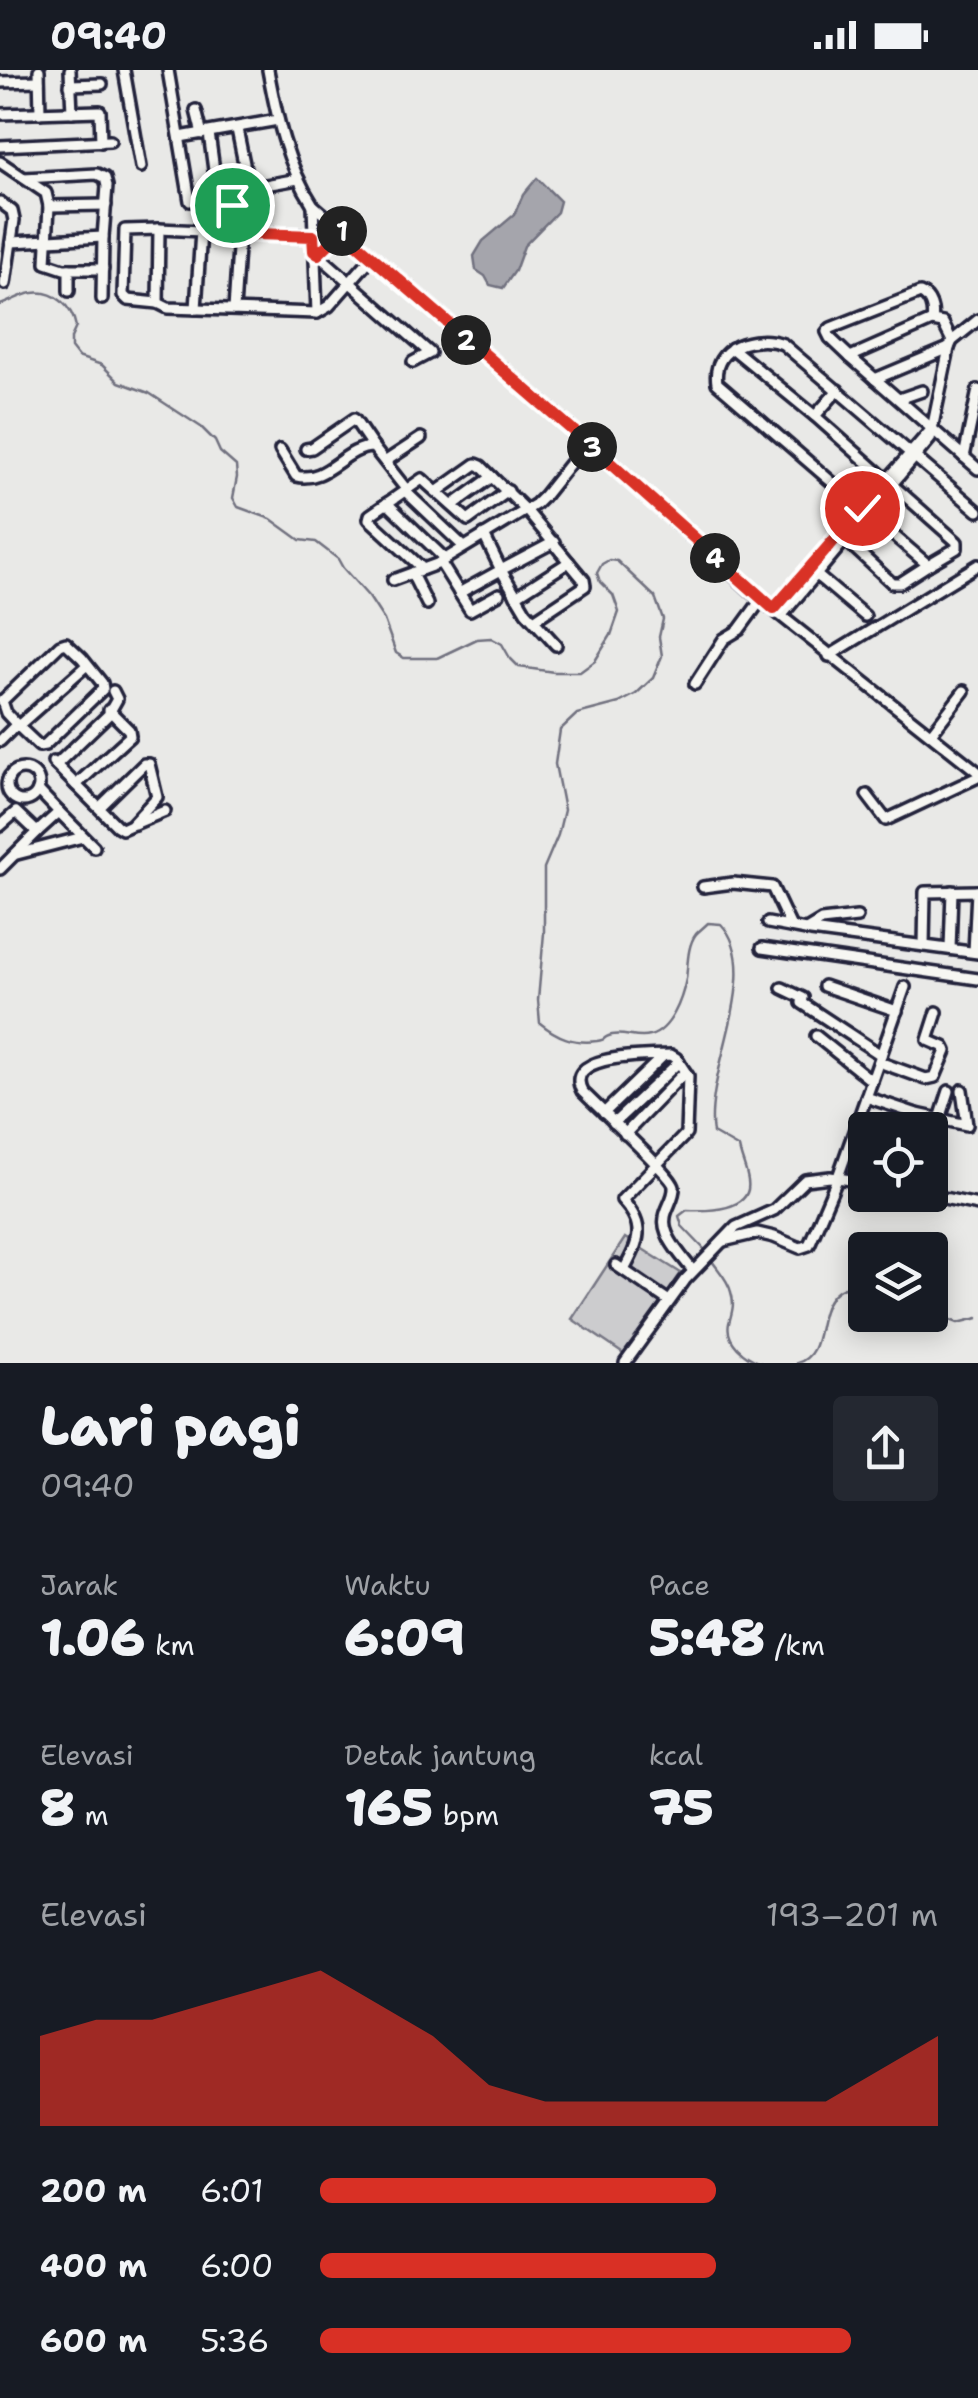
<!DOCTYPE html>
<html lang="id">
<head>
<meta charset="utf-8">
<style>
	:root { --surface:#171b24; --page:#242831; --text:#f1f3f6; --muted:#9ea1a6; --accent:#d93025 }
	body { margin:0; font-family:"Shantell Sans",sans-serif; background:var(--page); color:var(--text); height:100vh; display:flex; flex-direction:column; font-size:38px; white-space:nowrap }
	* { box-sizing:border-box; margin:0 }
	p { font-size:32px; color:var(--muted) }
	.icon { flex:none; width:55px; height:55px; fill:none; stroke:currentColor; stroke-width:2; stroke-linecap:round; stroke-linejoin:round }
	.map { position:relative; height:1293px; overflow:hidden }
	.sheet { display:flex; flex-direction:column; background:var(--surface); flex:1 }
	.sheet>* { flex:none }
	.tools { position:absolute; left:848px; top:1042px; display:grid; gap:20px }
	.tools a { display:grid; place-items:center; width:100px; height:100px; border-radius:10px; background:var(--surface); box-shadow:0 5px 25px #0003; font-size:50px }
	.pin { position:absolute; display:grid; place-items:center; width:85px; height:85px; color:#fff; margin:-42px; border:5px solid #fff; border-radius:50%; box-shadow:0 2px 10px #0007 }
	.km { position:absolute; width:50px; height:50px; margin:-25px; border-radius:50%; background:#222; color:#fff; font-size:28px; line-height:50px; text-align:center }
	.round { display:grid; place-items:center; flex:none; width:105px; height:105px; border-radius:10px; background:var(--page) }
	.summary { display:flex; align-items:center; justify-content:space-between; height:170px; padding:0 40px }
	h1 { font-size:55px; font-weight:800; line-height:75px }
	.stats { display:grid; grid-template-columns:repeat(3,1fr); gap:15px; height:170px; padding:10px 40px }
	.stats div { display:grid; align-content:center }
	.stats b { font-size:50px; font-weight:800 }
	.stats small { font-size:28px; font-weight:400 }
	.stats p { font-size:28px }
	.chart { height:280px; padding:20px 40px }
	.chart p { display:flex; justify-content:space-between }
	.chart svg { width:100%; height:180px; margin-top:10px; fill:var(--accent); opacity:.7 }
	ul { padding:0 40px; list-style:none; font-size:32px }
	li { display:grid; grid-template-columns:160px 120px 1fr; align-items:center; height:75px }
	li i { height:25px; border-radius:12px; background:var(--accent) }
	.status { display:flex; justify-content:space-between; align-items:center; height:70px; padding:0 50px; background:var(--surface); direction:ltr }
	.status svg { height:28px; fill:currentColor }
	.map>svg:first-child { display:block }
	.green { fill:#ccccce; stroke:#777784; stroke-width:2.5 }
	.water { fill:#a5a5ac; stroke:#71717f; stroke-width:2.5 }
	.lines { fill:none; stroke-linecap:round; stroke-linejoin:round }
	.stream { stroke:#71717f; stroke-width:2.5 }
	.minor-casing { stroke:#22223b; stroke-width:16 }
	.minor { stroke:#f6f6f2; stroke-width:9 }
	.route-casing { stroke:#fff; stroke-width:20 }
	.route { stroke:#d93025; stroke-width:12 }
</style>
</head>
<body>
<div class="status"><b>09:40</b><svg viewBox="0 0 49 12"><path d="M0 12V9h3v3zM5 12V6h3v6zM10 12V3h3v9zM15 12V0h3v12zM26 1h20v11H26zM47 4h2v5h-2z"/></svg></div>
<div class="map">
<svg width="978" height="1293" viewBox="0 0 978 1293">
	<rect width="100%" height="100%" fill="#e9e9e7"/>
	<filter id="ink" filterUnits="userSpaceOnUse"><feTurbulence type="fractalNoise" baseFrequency=".01" numOctaves="2"/><feDisplacementMap in="SourceGraphic" scale="20" xChannelSelector="R" yChannelSelector="G"/><feConvolveMatrix kernelMatrix="1 2 1 2 8 2 1 2 1" color-interpolation-filters="sRGB"/></filter>
	<g filter="url(#ink)">
		<path class="green" d="M625,1168L681,1203L625,1285L572,1249Z"/>
		<path class="water" d="M537,108L560,131L557,142L524,176L515,201L503,218L490,215L485,206L476,200L474,186L483,171L514,145L523,125Z"/>
		<g class="lines">
			<g class="stream">
				<path d="M0,235C11,232 21,224 33,223C55,220 72,236 76,257L71,268V278L78,287L102,295L119,312L149,323L201,357L215,371L220,382L236,396L237,407L233,428L238,437L271,449L300,470L316,472L338,489L343,498L369,527L384,550L396,583L404,588H437L477,569L491,568L502,574L510,588L519,597L554,602H580L595,591L611,565L619,542L613,525L600,512L597,503L602,494L609,490L617,491L655,527L663,549L659,567L662,586L653,608L636,624L619,633L577,644L560,660L555,694L564,740L558,765L544,798V863L538,930L540,953C557,967 574,974 597,971C609,969 600,968 612,965C624,962 637,970 650,966C671,960 682,929 686,909C688,894 687,876 696,864C700,860 704,857 708,853L721,854C766,901 703,1003 713,1063L739,1078C741,1089 747,1101 748,1111C753,1141 707,1141 687,1140L679,1146L682,1156L706,1181"/>
				<path d="M710,1188C717,1199 728,1209 731,1222C735,1234 732,1242 729,1253C725,1272 745,1287 761,1293"/>
				<path d="M930,1242L958,1253L978,1248"/>
				<path d="M797,1293C835,1282 802,1214 865,1213"/>
			</g>
			<g class="minor-casing">
				<g id="minor">
					<path d="M39,0L40,43"/>
					<path d="M70,0L72,42"/>
					<path d="M124,0L141,97"/>
					<path d="M168,0L190,131"/>
					<path d="M268,0C277,48 286,93 313,135L587,372L761,530L978,702"/>
					<path d="M0,12L39,11"/>
					<path d="M70,15L102,14"/>
					<path d="M196,40L202,64"/>
					<path d="M0,44L100,41L101,72"/>
					<path d="M237,59L249,118"/>
					<path d="M209,63L218,130L222,137L240,130L249,118L298,109"/>
					<path d="M180,67L278,50"/>
					<path d="M0,76L110,71"/>
					<path d="M0,92L46,123L49,136L46,193L64,199H103"/>
					<path d="M24,108L97,104L105,108L107,116L103,167L102,229"/>
					<path d="M0,132L12,141L14,150L5,214"/>
					<path d="M229,135L231,163"/>
					<path d="M313,135L317,243"/>
					<path d="M49,136L106,135"/>
					<path d="M313,166L159,159L125,160L123,225L128,230L158,233L168,238L317,243L329,236L372,187"/>
					<path d="M12,172L103,167"/>
					<path d="M314,181L430,283L413,292"/>
					<path d="M318,184L342,161"/>
					<path d="M69,221V199"/>
					<path d="M158,233L159,159"/>
					<path d="M196,239L201,161"/>
					<path d="M234,240L239,163"/>
					<path d="M932,251C934,241 931,227 920,223L831,258L827,262L830,268L850,287L978,399"/>
					<path d="M732,278L815,346L957,472V478L928,495"/>
					<path d="M850,287L932,251L943,253L952,271"/>
					<path d="M875,309L949,278"/>
					<path d="M899,329L922,321"/>
					<path d="M815,346L838,320"/>
					<path d="M306,379L312,378L354,349L373,377"/>
					<path d="M280,380L296,406C327,414 344,377 373,377L406,419"/>
					<path d="M964,387L978,320"/>
					<path d="M386,391L421,368"/>
					<path d="M405,421L464,477"/>
					<path d="M438,421L476,394L481,396L492,407"/>
					<path d="M387,433L445,489"/>
					<path d="M453,435L492,407L526,440L569,492L516,526"/>
					<path d="M839,464L892,513H900L928,495L717,313C711,276 755,264 783,274L978,441"/>
					<path d="M554,472L501,500L526,542L556,575"/>
					<path d="M440,492L470,540L499,524"/>
					<path d="M423,499L369,449L370,445L422,409L468,450L508,421"/>
					<path d="M414,502V508L427,534"/>
					<path d="M814,503L865,546"/>
					<path d="M393,510L437,494L536,434L544,426L587,372"/>
					<path d="M459,523L501,500L484,465"/>
					<path d="M774,539L930,361"/>
					<path d="M782,545L930,369L949,278L952,271L978,250"/>
					<path d="M534,550L585,516L584,510L569,492"/>
					<path d="M829,586L978,495"/>
					<path d="M695,614L724,569L739,560L761,530"/>
					<path d="M18,656L6,643L2,631L60,575L66,573L82,588L102,613L103,619L45,675L39,676L18,656L87,595"/>
					<path d="M931,664L964,621"/>
					<path d="M0,671L16,655"/>
					<path d="M53,692L117,756L122,759L131,755L157,727L149,694H144L99,738"/>
					<path d="M56,695L108,645L117,629L113,621"/>
					<circle cx="23" cy="715" r="16"/>
					<path d="M76,715L130,666L129,660L109,640"/>
					<path d="M38,720L59,742"/>
					<path d="M867,725L886,750L978,707"/>
					<path d="M134,754L165,741"/>
					<path d="M0,756L16,742L37,762L0,799"/>
					<path d="M37,762L59,742L94,777"/>
					<path d="M17,784L83,767"/>
					<path d="M703,817L733,813L772,817L791,857"/>
					<path d="M768,853L811,861L978,883"/>
					<path d="M806,860L821,851L857,847"/>
					<path d="M924,876L925,822L978,821"/>
					<path d="M762,878L978,909"/>
					<path d="M950,879L952,821"/>
					<path d="M974,882L977,821"/>
					<path d="M824,916L897,941"/>
					<path d="M782,918L803,928L802,933L881,985"/>
					<path d="M816,966L872,1011"/>
					<path d="M879,992L926,1009L935,1007L946,981L944,977L928,970L937,942"/>
					<path d="M866,1027L917,1044L967,1055L962,1020"/>
					<path d="M604,1043L663,986"/>
					<path d="M940,1049L949,1021"/>
					<path d="M614,1053L679,992"/>
					<path d="M913,1060L917,1044"/>
					<path d="M625,1064L685,1002"/>
					<path d="M929,1125L978,1135"/>
					<path d="M723,1171L757,1163L774,1167L800,1178L809,1175L838,1107L905,917"/>
					<path d="M616,1195L669,1231"/>
					<path d="M624,1200C639,1172 647,1156 622,1130L686,1064L688,1006L676,988L671,985C649,986 562,983 582,1021C594,1034 674,1107 674,1117C675,1127 666,1138 665,1147C661,1166 683,1187 693,1201"/>
					<path d="M625,1293L685,1210L736,1157L774,1140L805,1110L830,1107L865,1112"/>
				</g>
			</g>
			<use href="#minor" class="minor"/>
		</g>
	</g>
	<g class="lines" filter="url(#ink)">
		<g class="route-casing">
			<path id="route" d="M232,135H229L231,163L313,166L314,181L318,184L342,161L592,377L774,539L862,438"/>
		</g>
		<use href="#route" class="route"/>
	</g>
</svg>
<div class="tools">
<a><svg class="icon" aria-label="locate" viewBox="0 0 24 24"><circle cx="12" cy="12" r="6"/><path d="M12 2v4M12 18v4M2 12h4M18 12h4"/></svg></a>
<a><svg class="icon" aria-label="layers" viewBox="0 0 24 24"><path d="M12 4l9 5-9 5-9-5zM3 14l9 5 9-5"/></svg></a>
</div>
<div class="pin" style="left:232px;top:135px;background:#1e9e55"><svg class="icon" aria-label="arrive" viewBox="0 0 24 24"><path d="M6 21V4h12l-3 4 3 4H6"/></svg></div>
<div class="pin" style="left:862px;top:438px;background:#d93025"><svg class="icon" aria-label="check" viewBox="0 0 24 24"><path d="M5 12l5 5 9-10"/></svg></div>
<b class="km" style="left:342px;top:161px">1</b>
<b class="km" style="left:466px;top:270px">2</b>
<b class="km" style="left:592px;top:377px">3</b>
<b class="km" style="left:715px;top:488px">4</b>
</div>
<section class="sheet">
<div class="summary"><div><h1>Lari pagi</h1><p>09:40</p></div><a class="round"><svg class="icon" aria-label="share" viewBox="0 0 24 24"><path d="M12 15V3M7 8l5-5 5 5M5 13v7h14v-7"/></svg></a></div>
<div class="stats">
<div><p>Jarak</p><b>1.06<small> km</small></b></div>
<div><p>Waktu</p><b>6:09</b></div>
<div><p>Pace</p><b>5:48<small> /km</small></b></div>
</div>
<div class="stats">
<div><p>Elevasi</p><b>8<small> m</small></b></div>
<div><p>Detak jantung</p><b>165<small> bpm</small></b></div>
<div><p>kcal</p><b>75</b></div>
</div>
<div class="chart"><p><span>Elevasi</span>193–201 m</p>
<svg viewBox="0 0 160 44" preserveAspectRatio="none"><path d="M0 44V22L10 18L20 18L30 14L40 10L50 6L60 14L70 22L80 34L90 38L100 38L110 38L120 38L130 38L140 38L150 30L160 22V44z"/></svg>
</div>
<ul>
<li><b>200 m</b>6:01<i style="width:64%"></i></li>
<li><b>400 m</b>6:00<i style="width:64%"></i></li>
<li><b>600 m</b>5:36<i style="width:86%"></i></li>
</ul>
</section>
</body>
</html>
